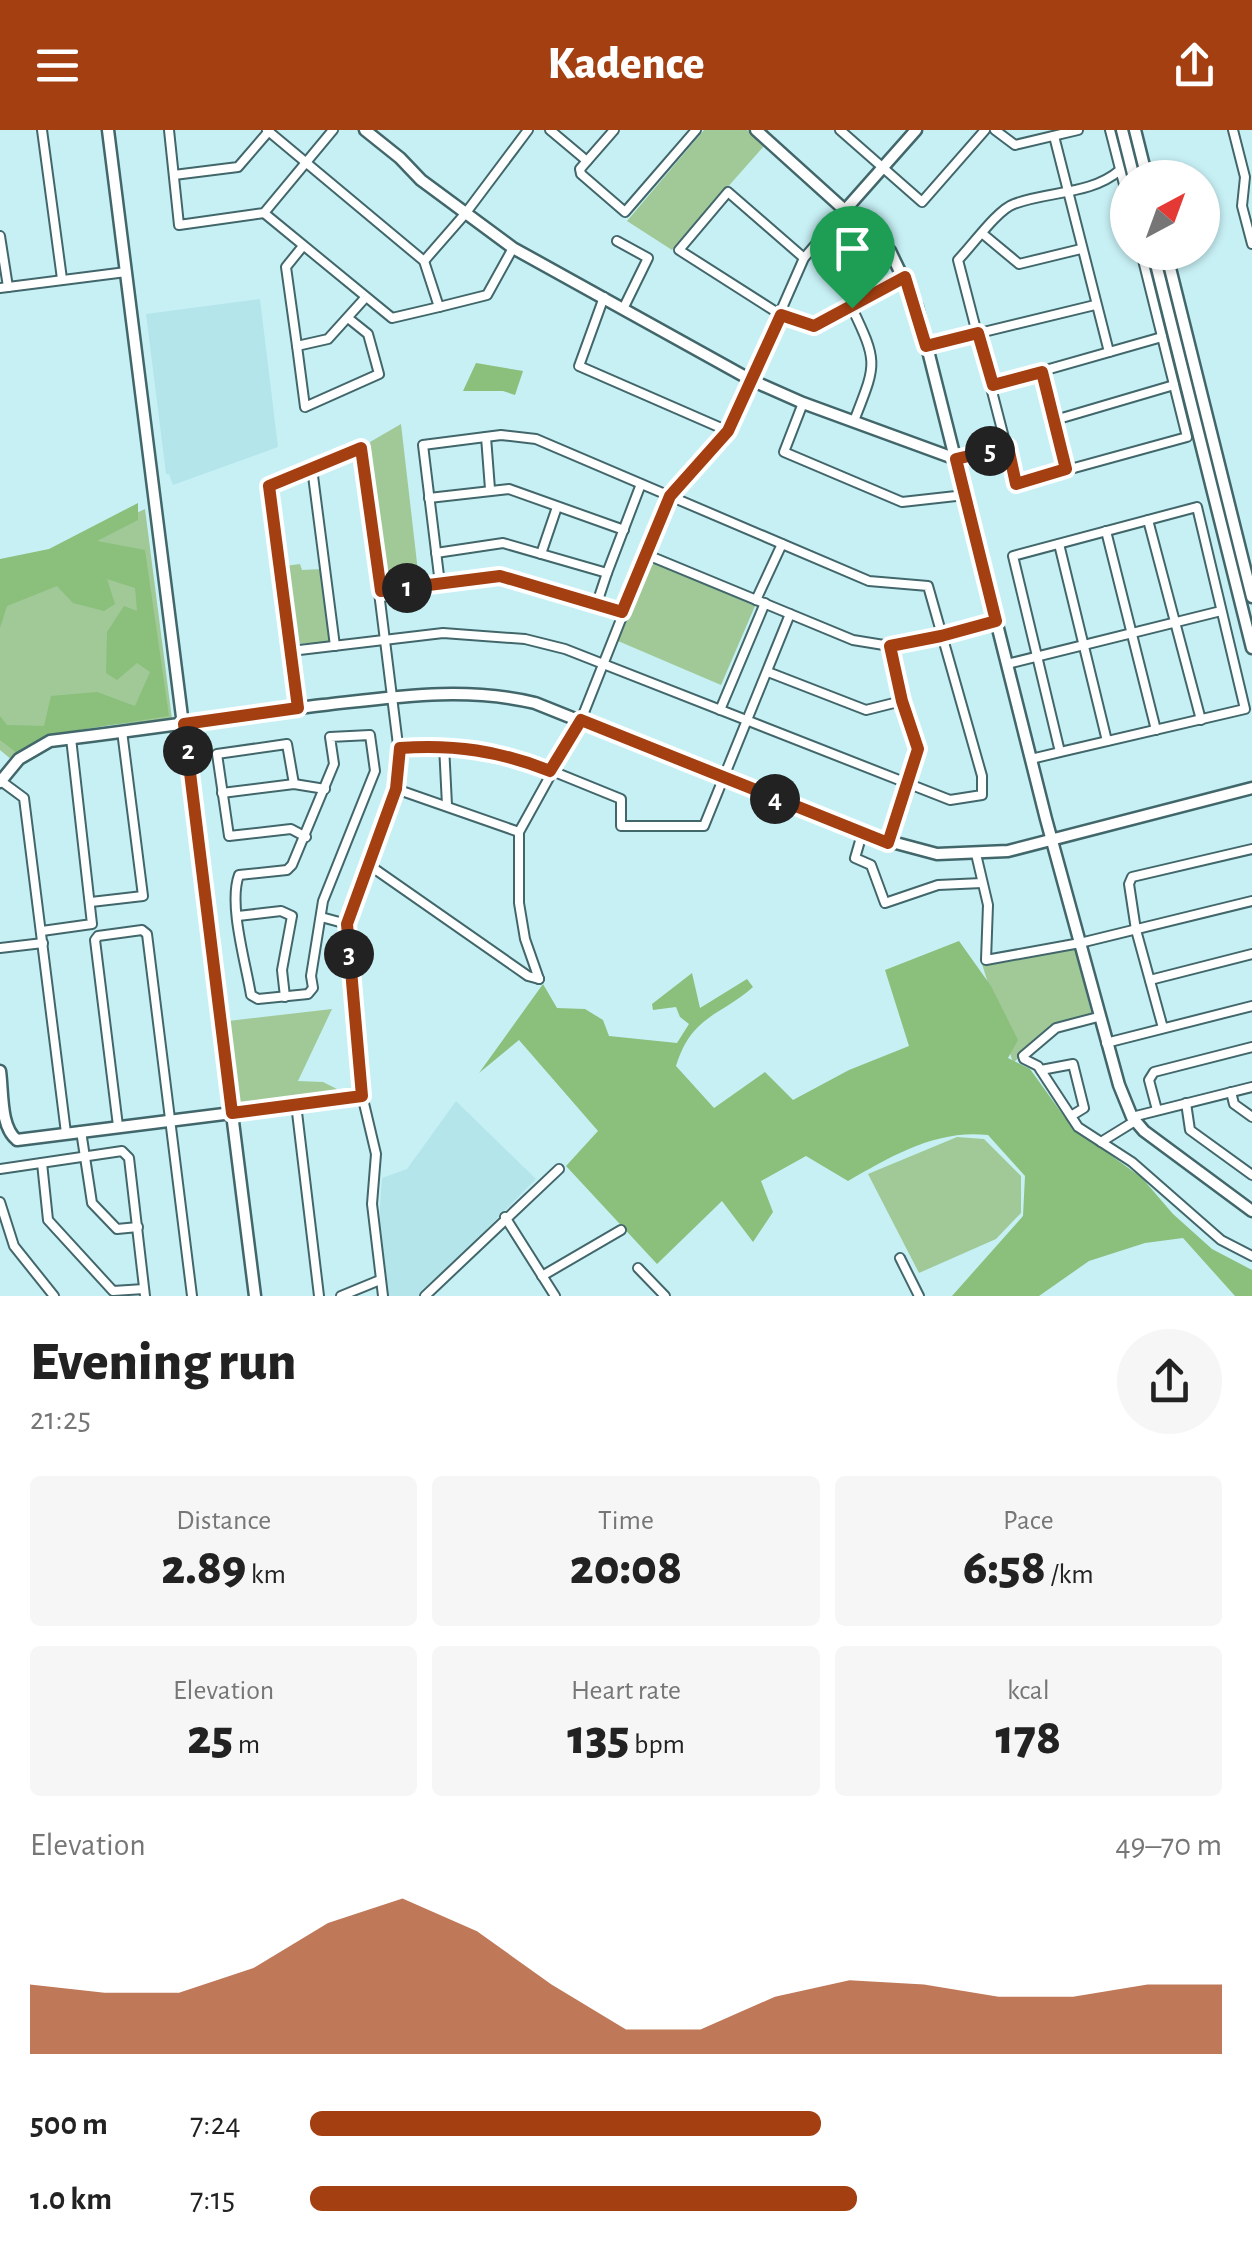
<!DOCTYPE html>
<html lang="en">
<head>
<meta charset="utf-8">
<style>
	:root { --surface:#fff; --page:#f6f6f6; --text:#222; --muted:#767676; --accent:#a43f12 }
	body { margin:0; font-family:"Alegreya Sans",sans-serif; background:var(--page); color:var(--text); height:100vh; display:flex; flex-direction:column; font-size:38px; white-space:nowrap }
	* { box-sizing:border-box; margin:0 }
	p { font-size:32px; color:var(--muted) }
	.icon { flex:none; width:55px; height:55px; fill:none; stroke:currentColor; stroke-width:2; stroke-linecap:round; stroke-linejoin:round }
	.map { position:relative; height:1166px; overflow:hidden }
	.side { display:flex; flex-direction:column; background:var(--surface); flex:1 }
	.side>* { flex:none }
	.needle { width:65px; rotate:41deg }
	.tools { position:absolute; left:1110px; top:30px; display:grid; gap:20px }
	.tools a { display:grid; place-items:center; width:110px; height:110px; border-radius:50%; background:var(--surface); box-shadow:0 2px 8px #0004; font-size:50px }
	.pin { position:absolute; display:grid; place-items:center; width:85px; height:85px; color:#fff; margin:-102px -42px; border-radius:50% 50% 50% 0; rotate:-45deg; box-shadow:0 0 10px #0007 }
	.pin .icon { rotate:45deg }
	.km { position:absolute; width:50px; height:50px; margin:-25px; border-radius:50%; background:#222; color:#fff; font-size:28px; line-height:50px; text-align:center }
	.round { display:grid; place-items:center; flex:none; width:105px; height:105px; border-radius:52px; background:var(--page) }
	.summary { display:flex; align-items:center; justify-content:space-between; height:170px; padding:0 30px }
	h1 { font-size:55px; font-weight:800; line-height:75px }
	.stats { display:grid; grid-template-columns:repeat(3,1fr); gap:15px; height:170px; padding:10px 30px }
	.stats div { display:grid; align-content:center; border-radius:10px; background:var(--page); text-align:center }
	.stats b { font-size:50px; font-weight:800 }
	.stats small { font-size:28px; font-weight:400 }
	.stats p { font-size:28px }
	.chart { height:280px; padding:20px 30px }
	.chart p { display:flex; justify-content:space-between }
	.chart svg { width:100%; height:180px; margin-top:10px; fill:var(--accent); opacity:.7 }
	ul { padding:0 30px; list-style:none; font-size:32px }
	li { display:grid; grid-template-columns:160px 120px 1fr; align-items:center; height:75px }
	li i { height:25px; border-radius:12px; background:var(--accent) }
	header { display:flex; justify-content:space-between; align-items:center; height:130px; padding:0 30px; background:var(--accent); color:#fff; font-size:45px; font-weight:800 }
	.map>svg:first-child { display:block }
	.built { fill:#b3e5eb }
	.green { fill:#a1c997 }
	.forest { fill:#8abf7c }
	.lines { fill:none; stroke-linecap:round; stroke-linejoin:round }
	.minor-casing { stroke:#42676b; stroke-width:12 }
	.tertiary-casing { stroke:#42676b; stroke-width:15 }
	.minor { stroke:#fff; stroke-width:8 }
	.tertiary { stroke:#fff; stroke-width:10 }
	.route-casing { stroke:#fff; stroke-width:20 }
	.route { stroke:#a43f12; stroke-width:12 }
</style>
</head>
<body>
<header><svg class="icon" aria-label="menu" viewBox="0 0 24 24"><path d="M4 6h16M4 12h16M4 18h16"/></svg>Kadence<svg class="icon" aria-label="share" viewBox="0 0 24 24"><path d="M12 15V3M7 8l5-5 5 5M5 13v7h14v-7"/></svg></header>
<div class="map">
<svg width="1252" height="1166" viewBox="0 0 1252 1166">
	<rect width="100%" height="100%" fill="#c7f0f5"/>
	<g class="built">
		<path d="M260,169L278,317L173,355L169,344H166L146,184Z"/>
		<path d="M456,971L536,1049L420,1166H387L378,1107L382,1048L407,1039Z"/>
	</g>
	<g class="green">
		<path d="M704,0H747L764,16L672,120L627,91Z"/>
		<path d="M401,294L419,450L388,454L370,312Z"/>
		<path d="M145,379L172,589C124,595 46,594 12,630L0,620V447Z"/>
		<path d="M654,433L755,476L721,555L618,511L648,440Z"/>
		<path d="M300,434L302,440L322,439L330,512L295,514L285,436Z"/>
		<path d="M1075,818L1092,886L1052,895L1013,933L982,834Z"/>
		<path d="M332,879L298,951L323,952L345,963L239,976L228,891Z"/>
		<path d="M957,1007L984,1009L1021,1046V1083L996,1109L919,1143L868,1044Z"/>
	</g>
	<g class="forest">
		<path d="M476,233L523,241L515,265L503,261H463Z"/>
		<path d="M138,373V390L97,411L145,420L169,586L47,605L17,623L0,610V586L7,595L44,596L51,566L97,562L135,576L150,542L137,533L117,550L106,543L107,502L124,476L137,481L135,458L107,449L115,474L104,481L73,473L57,456L7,476L0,498V429L49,419Z"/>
		<path d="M959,811L991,856L1018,910L1008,928L1030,939L1071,996L1142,1048L1173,1084L1212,1119L1252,1140V1166H1235L1183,1108L1145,1113L1089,1131L1039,1166H952L1023,1086L1025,1046L988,1005C937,999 891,1026 848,1051L806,1026L761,1051L773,1082L753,1112L722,1071L657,1134L566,1036L598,1001L519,910L479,943L543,854L557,878L585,879L603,890L609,906L677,913L689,894L680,887L676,877L653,880L652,874L692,843L700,878L747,849L753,857C719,887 692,885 676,936L714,978L765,942L793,970L849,940L909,916L885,840Z"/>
	</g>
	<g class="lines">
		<g class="minor-casing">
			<g id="minor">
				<path d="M42,0L62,149"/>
				<path d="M169,0L179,95L264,83L333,0"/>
				<path d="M267,0L424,131L439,177L487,165L513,118"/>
				<path d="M550,0L587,31"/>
				<path d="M614,0L580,39L581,44L625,82L696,0"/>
				<path d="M840,0L922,72L985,0"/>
				<path d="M995,0L1015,15L1078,0"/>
				<path d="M1110,0L1128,70"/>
				<path d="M1233,0L1245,47L1242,76L1252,114"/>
				<path d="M1054,6L1109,222"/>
				<path d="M1120,40C1091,65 1048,61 1014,74C998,79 971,117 958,130L1016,354L1187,307L1141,122"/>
				<path d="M174,45L238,37L269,1"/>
				<path d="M264,83L392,188L439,177"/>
				<path d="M983,104L1019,134L1081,119"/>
				<path d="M0,106L8,157"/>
				<path d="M617,111L648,128L624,177"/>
				<path d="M804,128L728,62L679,120L781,185L814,196L905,147"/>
				<path d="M424,131L465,84L528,0"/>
				<path d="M0,158L126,142"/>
				<path d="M604,167L579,236L728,301"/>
				<path d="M852,178C879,234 876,234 854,291"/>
				<path d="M348,188L368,204L379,244L305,277L297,216L328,209L365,168"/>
				<path d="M297,216L286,137L303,116"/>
				<path d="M926,216L1095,175"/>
				<path d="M1042,241L1066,339"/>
				<path d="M993,255L1162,207"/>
				<path d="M803,273L784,322L902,372L965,365"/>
				<path d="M1055,290L1174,255"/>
				<path d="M486,307L490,359"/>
				<path d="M956,329L1008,317"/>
				<path d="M312,338L335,516"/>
				<path d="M429,368L509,359L624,400"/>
				<path d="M1148,390L1201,590"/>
				<path d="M1106,401L1156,600"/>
				<path d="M1059,414L1107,611"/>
				<path d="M436,423L503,413L607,443L597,473"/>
				<path d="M541,424L557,377"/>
				<path d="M645,424L853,510L890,516L996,491"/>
				<path d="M607,443L641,354"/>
				<path d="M381,461L500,447L622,482"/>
				<path d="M756,470L782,414"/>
				<path d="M291,521L443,503L525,509L565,519L950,670L982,665V646L928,456L869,451L536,309L501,305L423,315L440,454"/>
				<path d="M1007,534L1221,481"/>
				<path d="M768,542L866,580L902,571"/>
				<path d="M298,578L269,356L361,318L401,639L396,659L349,783L346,803L362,965L376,1024L372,1074L383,1166"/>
				<path d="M720,580L765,473"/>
				<path d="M370,605L375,641L323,771L311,846L313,858L308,864L258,869L251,865C246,834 228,774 239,745L287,740L292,735L334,634L330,607Z"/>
				<path d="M444,615L447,675"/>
				<path d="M400,619L458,616L520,628L621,669V696H704L790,484"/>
				<path d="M1031,629C1102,612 1173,596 1245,579L1197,377L1013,426L1060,622"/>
				<path d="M1,651L24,668L66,1003"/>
				<path d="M294,654L287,614L217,624L229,706L291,699L306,707"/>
				<path d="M396,659L519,702"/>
				<path d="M222,663L294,654L325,659"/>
				<path d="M862,704L855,728L871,735L885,773L938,755L982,753"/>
				<path d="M888,713L918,619L902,571L890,516"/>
				<path d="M976,724L988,775L986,830L1080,813L1252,771"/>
				<path d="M369,735L528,846L539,849"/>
				<path d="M91,772L143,766L122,601"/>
				<path d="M238,786L281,781L292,786L282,840L285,867"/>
				<path d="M321,787L347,794"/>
				<path d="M42,801L92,794L71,608"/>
				<path d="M0,818L43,813"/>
				<path d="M539,849L525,809L519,773V702L581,590L670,366L728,301L804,128L846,79"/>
				<path d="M1150,850L1252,824"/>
				<path d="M1098,887L1056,898L1023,926L1024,929L1038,936L1078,997L1132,1032L1221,1110L1252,1126"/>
				<path d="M1163,898L1136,800L1129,754L1132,747L1252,719"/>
				<path d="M1106,913L1252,876"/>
				<path d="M1041,940L1073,934L1084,978L1071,986"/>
				<path d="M1231,962L1234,974L1252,987"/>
				<path d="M1186,973L1190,1000L1252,1045"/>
				<path d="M296,974L319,1166"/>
				<path d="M1157,980L1149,950L1154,942L1252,917"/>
				<path d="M232,983L362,965"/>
				<path d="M1132,987L1252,957"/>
				<path d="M118,996L95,810L98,806L142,800L147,804L192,1166"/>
				<path d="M81,1001L92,1073L117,1099L138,1097"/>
				<path d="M1101,1012L1135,991"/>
				<path d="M42,1033L48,1090L113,1161L144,1159"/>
				<path d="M0,1039L122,1021L129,1028L145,1166"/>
				<path d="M0,1072L14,1116L54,1166"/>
				<path d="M505,1087L555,1166"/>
				<path d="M900,1128L919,1166"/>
				<path d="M638,1138L665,1166"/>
				<path d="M542,1146L621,1100"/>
				<path d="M341,1166L380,1150"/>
				<path d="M425,1166L559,1039"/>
			</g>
		</g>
		<g class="tertiary-casing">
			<g id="tertiary">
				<path d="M108,0L255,1166"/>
				<path d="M365,0L400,28L421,50L513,118L751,250L803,273L956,329"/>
				<path d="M756,0L890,121L917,177L1046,689L1119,955L1132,987L1144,1001L1252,1081"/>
				<path d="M1122,0L1134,48"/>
				<path d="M1135,0L1147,48"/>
				<path d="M846,79L916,0"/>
				<path d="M1153,122L1252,518"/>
				<path d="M1166,122L1252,467"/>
				<path d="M0,652L19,629L50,611C141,600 232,586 323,575C395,567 464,556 535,573L862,704L937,724L1008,721L1252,658"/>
				<path d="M0,941C3,962 0,997 17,1010L232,983"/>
			</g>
		</g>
		<use href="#minor" class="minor"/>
		<use href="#tertiary" class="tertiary"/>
	</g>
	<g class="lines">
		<g class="route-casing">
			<path id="route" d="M905,147L926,216L978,203L993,255L1042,242L1066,339L1016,354L1008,317L956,329L996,491L941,506L890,516L902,571L918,619L888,713L581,590L550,641C500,621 454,614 400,618L396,659L347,794L362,966L232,983L184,594L298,578L269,356L361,318L381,461L500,446L622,482L670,366L728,301L781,185L814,196Z"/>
		</g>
		<use href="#route" class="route"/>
	</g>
</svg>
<div class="tools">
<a><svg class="needle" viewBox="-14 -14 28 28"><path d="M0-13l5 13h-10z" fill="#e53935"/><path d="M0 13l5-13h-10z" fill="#767676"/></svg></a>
</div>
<div class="pin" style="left:852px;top:178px;background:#1e9e55"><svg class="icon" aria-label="arrive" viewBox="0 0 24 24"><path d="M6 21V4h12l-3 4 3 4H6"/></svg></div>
<b class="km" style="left:407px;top:458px">1</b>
<b class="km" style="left:188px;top:621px">2</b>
<b class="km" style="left:349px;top:824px">3</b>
<b class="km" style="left:775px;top:669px">4</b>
<b class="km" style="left:990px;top:321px">5</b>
</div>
<section class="side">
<div class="summary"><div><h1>Evening run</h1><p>21:25</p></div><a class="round"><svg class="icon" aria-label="share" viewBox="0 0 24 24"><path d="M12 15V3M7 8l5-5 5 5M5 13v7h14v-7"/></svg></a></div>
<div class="stats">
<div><p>Distance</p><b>2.89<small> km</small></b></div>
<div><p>Time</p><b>20:08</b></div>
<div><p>Pace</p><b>6:58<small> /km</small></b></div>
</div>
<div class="stats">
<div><p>Elevation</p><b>25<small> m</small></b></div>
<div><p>Heart rate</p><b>135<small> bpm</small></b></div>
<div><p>kcal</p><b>178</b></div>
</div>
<div class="chart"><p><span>Elevation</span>49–70 m</p>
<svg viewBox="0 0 160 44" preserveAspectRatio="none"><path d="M0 44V27L10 29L20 29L30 23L40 12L50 6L60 14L70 27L80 38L90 38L100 30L110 26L120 27L130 30L140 30L150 27L160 27V44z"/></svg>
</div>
<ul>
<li><b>500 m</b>7:24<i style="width:56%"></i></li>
<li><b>1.0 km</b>7:15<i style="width:60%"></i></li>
</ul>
</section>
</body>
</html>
